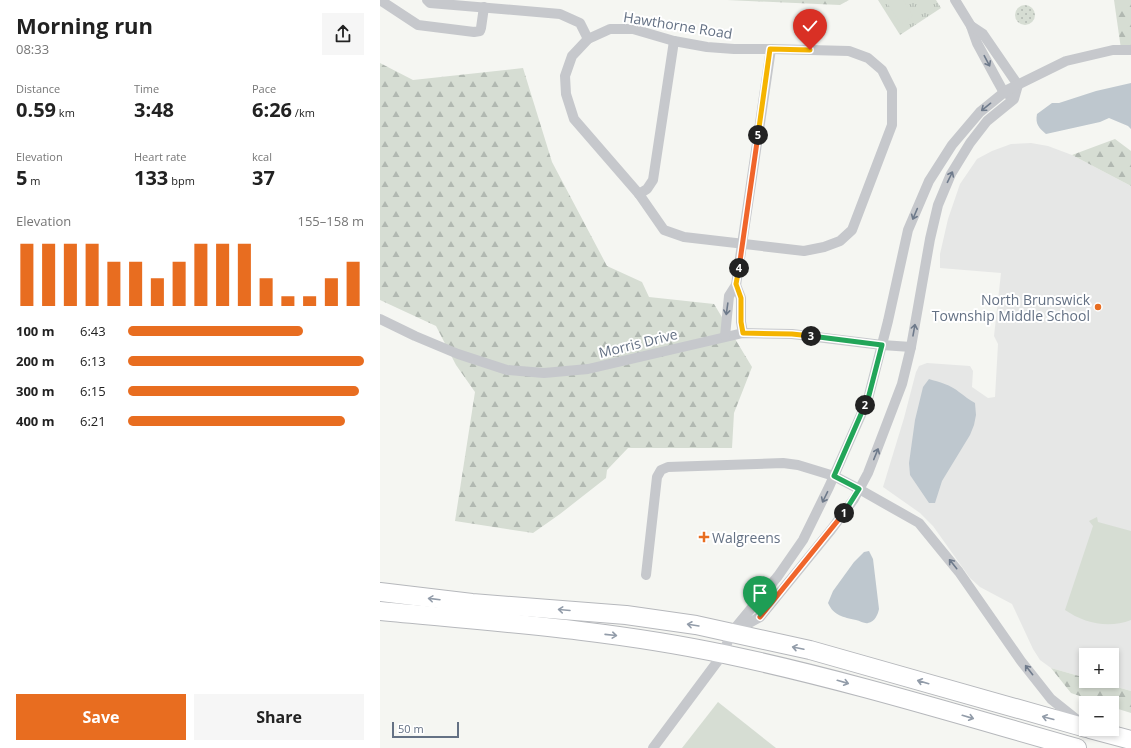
<!DOCTYPE html>
<html lang="en">
<head>
<meta charset="utf-8">
<style>
	:root { --surface:#fff; --page:#f6f6f6; --text:#222; --muted:#767676; --accent:#e86d20 }
	body { margin:0; font-family:"Open Sans",sans-serif; background:var(--page); color:var(--text); height:100vh; display:flex; flex-direction:column; font-size:15px; white-space:nowrap }
	* { box-sizing:border-box; margin:0 }
	p { font-size:13px; color:var(--muted) }
	.icon { flex:none; width:22px; height:22px; fill:none; stroke:currentColor; stroke-width:2; stroke-linecap:round; stroke-linejoin:round }
	.map { position:relative; flex:1; overflow:hidden }
	.side { display:flex; flex-direction:column; background:var(--surface); width:380px }
	.side>* { flex:none }
	.controls { position:absolute; left:699px; top:648px; display:grid; gap:8px }
	.controls a { display:grid; place-items:center; width:40px; height:40px; border-radius:0px; background:var(--surface); box-shadow:0 2px 6px #0003; font-size:20px }
	.scale { position:absolute; left:12px; bottom:10px; width:67px; box-sizing:border-box; padding-left:4px; border:2px solid #647184; border-top:0; font-size:11px; line-height:14px; white-space:nowrap; color:#647184; -webkit-text-stroke:3px #fff; paint-order:stroke }
	.pin { position:absolute; display:grid; place-items:center; width:34px; height:34px; color:#fff; margin:-41px -17px; border-radius:50% 50% 50% 0; rotate:-45deg; box-shadow:0 0 4px #0007 }
	.pin .icon { rotate:45deg }
	.km { position:absolute; width:20px; height:20px; margin:-10px; border-radius:50%; background:#222; color:#fff; font-size:11px; line-height:20px; text-align:center }
	.round { display:grid; place-items:center; flex:none; width:42px; height:42px; border-radius:0px; background:var(--page) }
	.head { display:flex; align-items:center; justify-content:space-between; height:68px; padding:0 16px }
	h1 { font-size:22px; font-weight:700; line-height:30px }
	.stats { display:grid; grid-template-columns:repeat(3,1fr); gap:6px; height:68px; padding:4px 16px }
	.stats div { display:grid; align-content:center }
	.stats b { font-size:20px; font-weight:700 }
	.stats small { font-size:11px; font-weight:400 }
	.stats p { font-size:11px }
	.chart { height:112px; padding:8px 16px }
	.chart p { display:flex; justify-content:space-between }
	.chart svg { width:100%; height:72px; margin-top:4px; stroke:var(--accent); stroke-width:6 }
	.primary-button { display:flex; gap:8px; margin-top:auto; padding:8px 16px }
	.primary-button a { flex:1; height:46px; border-radius:0px; background:var(--accent); color:#fff; font-size:16px; font-weight:700; line-height:46px; text-align:center }
	.primary-button a+a { background:var(--page); color:var(--text) }
	ul { padding:0 16px; list-style:none; font-size:13px }
	li { display:grid; grid-template-columns:64px 48px 1fr; align-items:center; height:30px }
	li i { height:10px; border-radius:5px; background:var(--accent) }
	main { display:flex; flex:1; min-height:0 }
	.map>svg:first-child { display:block }
	.built { fill:#e6e7e6 }
	.grass { fill:url(#grass-dots) }
	.forest { fill:url(#forest-firs) }
	.park { fill:url(#park-tufts) }
	.pitch { fill:#d6ddd3 }
	.water { fill:#bec7ce }
	.lines { fill:none; stroke-linecap:round; stroke-linejoin:round }
	.highway-casing { stroke:#b6b8bc; stroke-width:20 }
	.street { stroke:#c6c8cc; stroke-width:10 }
	.highway { stroke:#fff; stroke-width:18 }
	.oneway { stroke:#6e7a8b }
	.oneway2 { stroke:#929ca9 }
	.split-1-casing { stroke:#fff; stroke-width:8 }
	.split-2-casing { stroke:#fff; stroke-width:8 }
	.split-3-casing { stroke:#fff; stroke-width:8 }
	.split-4-casing { stroke:#fff; stroke-width:8 }
	.split-5-casing { stroke:#fff; stroke-width:8 }
	.split-6-casing { stroke:#fff; stroke-width:8 }
	.split-1 { stroke:#f0652b; stroke-width:5 }
	.split-2 { stroke:#22a559; stroke-width:5 }
	.split-3 { stroke:#22a559; stroke-width:5 }
	.split-4 { stroke:#f5b400; stroke-width:5 }
	.split-5 { stroke:#f0652b; stroke-width:5 }
	.split-6 { stroke:#f5b400; stroke-width:5 }
	.poi-dot { fill:#e86d20; stroke:#fff; stroke-width:1.5 }
	.labels { text-anchor:middle; dominant-baseline:central; stroke-width:4; stroke-linejoin:round; paint-order:stroke }
	.street-label { font-size:14px; fill:#647184; stroke:#fff }
	.poi-label { font-size:14px; fill:#647184; stroke:#fff; text-anchor:end }
</style>
</head>
<body>
<main>
<section class="side">
<div class="head"><div><h1>Morning run</h1><p>08:33</p></div><a class="round"><svg class="icon" aria-label="share" viewBox="0 0 24 24"><path d="M12 15V3M7 8l5-5 5 5M5 13v7h14v-7"/></svg></a></div>
<div class="stats">
<div><p>Distance</p><b>0.59<small> km</small></b></div>
<div><p>Time</p><b>3:48</b></div>
<div><p>Pace</p><b>6:26<small> /km</small></b></div>
</div>
<div class="stats">
<div><p>Elevation</p><b>5<small> m</small></b></div>
<div><p>Heart rate</p><b>133<small> bpm</small></b></div>
<div><p>kcal</p><b>37</b></div>
</div>
<div class="chart"><p><span>Elevation</span>155–158 m</p>
<svg viewBox="0 0 160 44" preserveAspectRatio="none"><path d="M5 44V6M15 44V6M25 44V6M35 44V6M45 44V17M55 44V17M65 44V27M75 44V17M85 44V6M95 44V6M105 44V6M115 44V27M125 44V38M135 44V38M145 44V27M155 44V17"/></svg>
</div>
<ul>
<li><b>100 m</b>6:43<i style="width:74%"></i></li>
<li><b>200 m</b>6:13<i style="width:100%"></i></li>
<li><b>300 m</b>6:15<i style="width:98%"></i></li>
<li><b>400 m</b>6:21<i style="width:92%"></i></li>
</ul>
<div class="primary-button"><a>Save</a><a>Share</a></div>
</section>
<div class="map">
<svg width="751" height="748" viewBox="0 0 751 748">
	<defs>
		<pattern id="grass-dots" width="8" height="8" patternUnits="userSpaceOnUse"><rect width="8" height="8" fill="#d6ddd3"/><path d="M2 2h.1M6 6h.1" fill="none" stroke="#b1b8b1" stroke-width="1.8" stroke-linecap="round"/></pattern>
		<pattern id="forest-firs" width="22" height="20" patternUnits="userSpaceOnUse"><rect width="22" height="20" fill="#d6ddd3"/><path d="M5 1l3.5 6h-7zM16 11l3.5 6h-7z" fill="#b1b8b1"/></pattern>
		<pattern id="park-tufts" width="24" height="20" patternUnits="userSpaceOnUse"><rect width="24" height="20" fill="#d6ddd3"/><path d="M3 7l-1-3M5 7V3M7 7l1-3M15 17l-1-3M17 17v-4M19 17l1-3" fill="none" stroke="#b1b8b1"/></pattern>
	</defs>
	<rect width="100%" height="100%" fill="#f5f6f2"/>
	<path class="built" d="M651,143L668,146L692,155L751,186V691L716,681H732V655H706V678L671,668L660,660L653,649L632,604L600,587L590,578L553,526L540,513L503,487L524,418L536,372L539,366L547,363L590,366L593,371L592,387L608,398L615,397L618,344L614,336L621,273L560,268V254L568,219L580,184L597,159L612,151L631,144Z"/>
	<circle class="grass" cx="645" cy="15" r="10"/>
	<g class="forest">
		<path d="M347,0H469L460,5Z"/>
		<path d="M734,0H751V49H741Z"/>
		<path d="M0,63L33,80L143,68L172,162L227,266L262,282L269,297L334,304L372,367L354,413L352,448H248L227,470L226,478L180,514L153,533L75,521L95,392L76,365L56,326L0,300Z"/>
		<path d="M735,139L751,151V186L692,155Z"/>
		<path d="M671,668L706,678V681H716L751,691V713L732,707V703H720L691,693Z"/>
	</g>
	<path class="park" d="M498,0H556L561,8L520,35Z"/>
	<g class="pitch">
		<path d="M505,0H523L533,16L521,24Z"/>
		<path d="M717,517L718,522L751,531V620C728,629 704,623 685,610L713,526L709,521Z"/>
		<path d="M338,702L396,748H302Z"/>
	</g>
	<g class="water">
		<path d="M751,83V129L748,126L729,118L720,122L666,134C659,128 655,124 657,114L672,103H679L716,91Z"/>
		<path d="M549,379C559,382 571,385 579,392C585,396 589,400 595,403L596,415L594,425L590,435L562,481L555,503H549L530,475L529,463L535,420L543,387Z"/>
		<path d="M489,551L493,559L499,609C498,614 495,622 488,623C485,624 480,621 476,620C463,617 454,616 448,603L453,591L474,562L484,552Z"/>
	</g>
	<g class="lines">
		<g class="highway-casing">
			<g id="highway">
				<path d="M0,592L92,603L246,615L316,625L430,650L706,728"/>
				<path d="M0,611C115,622 231,630 344,654C463,679 580,715 697,748"/>
				<path d="M710,729L751,740"/>
			</g>
		</g>
		<g class="street">
			<path d="M0,0L38,25L94,32L100,31L101,28L104,7"/>
			<path d="M47,0L50,3L180,14L200,23L208,39"/>
			<path d="M575,0L591,26L597,43L617,80L622,89L630,96"/>
			<path d="M591,26L603,34L638,85"/>
			<path d="M230,29H253L294,41L327,47L354,49H391L469,51L488,58L502,70L512,90V125L472,230L460,241L444,247L424,251L304,237L284,230L259,194L194,119L186,94L185,76L192,56L208,39Z"/>
			<path d="M259,194L267,189L273,180L294,41"/>
			<path d="M356,285L361,298V322L363,333"/>
			<path d="M0,319L35,336L78,354L127,370L164,373L208,369L363,333L412,334L502,345L531,347"/>
			<path d="M345,336L349,296L356,285L391,49"/>
			<path d="M266,575L277,477L281,470L288,467L403,463L418,465L454,476L479,489L539,523L579,572L641,661L671,699L701,723"/>
			<path d="M356,630L380,617L451,530L474,499L488,473L522,384L531,347L550,239L558,205L571,174L590,143L607,121L634,99L638,85"/>
			<path d="M273,748L343,654L351,633L398,576L423,540L449,487L488,399L508,321L528,230L549,181L572,145L600,112L627,90L686,61L733,50H751"/>
		</g>
		<use href="#highway" class="highway"/>
	</g>
	<defs><path id="oneway-shaft" d="M-6 0H5M1.5-3L5.5 0L1.5 3" fill="none" stroke-width="1.6" stroke-linecap="round" stroke-linejoin="round"/></defs>
	<g class="oneway">
		<use href="#oneway-shaft" transform="translate(607 61) rotate(62)"/>
		<use href="#oneway-shaft" transform="translate(606 107) rotate(141)"/>
		<use href="#oneway-shaft" transform="translate(570 177) rotate(-64)"/>
		<use href="#oneway-shaft" transform="translate(535 214) rotate(113)"/>
		<use href="#oneway-shaft" transform="translate(347 309) rotate(98)"/>
		<use href="#oneway-shaft" transform="translate(534 330) rotate(-80)"/>
		<use href="#oneway-shaft" transform="translate(496 454) rotate(-68)"/>
		<use href="#oneway-shaft" transform="translate(445 497) rotate(116)"/>
		<use href="#oneway-shaft" transform="translate(573 564) rotate(-129)"/>
		<use href="#oneway-shaft" transform="translate(649 670) rotate(-128)"/>
	</g>
	<g class="oneway2">
		<use href="#oneway-shaft" transform="translate(54 599) rotate(-173)"/>
		<use href="#oneway-shaft" transform="translate(184 610) rotate(-175)"/>
		<use href="#oneway-shaft" transform="translate(313 625) rotate(-171)"/>
		<use href="#oneway-shaft" transform="translate(231 635) rotate(6)"/>
		<use href="#oneway-shaft" transform="translate(418 648) rotate(-168)"/>
		<use href="#oneway-shaft" transform="translate(463 682) rotate(16)"/>
		<use href="#oneway-shaft" transform="translate(543 682) rotate(-164)"/>
		<use href="#oneway-shaft" transform="translate(588 717) rotate(16)"/>
		<use href="#oneway-shaft" transform="translate(668 718) rotate(-165)"/>
	</g>
	<g class="lines">
		<g class="split-1-casing">
			<path id="split-1" d="M380,617L464,513"/>
		</g>
		<g class="split-2-casing">
			<path id="split-2" d="M464,513L479,489L454,476L485,405"/>
		</g>
		<g class="split-3-casing">
			<path id="split-3" d="M431,336L502,345L488,399L485,405"/>
		</g>
		<g class="split-4-casing">
			<path id="split-4" d="M359,268L356,284L361,298V322L363,333L412,334L431,336"/>
		</g>
		<g class="split-5-casing">
			<path id="split-5" d="M359,268L378,135"/>
		</g>
		<g class="split-6-casing">
			<path id="split-6" d="M378,135L390,49L430,50"/>
		</g>
		<use href="#split-1" class="split-1"/>
		<use href="#split-2" class="split-2"/>
		<use href="#split-3" class="split-3"/>
		<use href="#split-4" class="split-4"/>
		<use href="#split-5" class="split-5"/>
		<use href="#split-6" class="split-6"/>
	</g>
	<g class="poi-dot">
		<circle cx="718" cy="307" r="4"/>
		<path d="M322 531h4v4h4v4h-4v4h-4v-4h-4v-4h4z"/>
	</g>
	<g class="labels">
		<g class="street-label">
			<text transform="translate(298 25) rotate(9)">Hawthorne Road</text>
			<text transform="translate(258 343) rotate(-14)">Morris Drive</text>
		</g>
		<g class="poi-label">
			<text x="710" y="299">North Brunswick<tspan x="710" dy="16">Township Middle School</tspan></text>
			<text x="332" y="537" text-anchor="start">Walgreens</text>
		</g>
	</g>
</svg>
<div class="controls">
<a>+</a>
<a>−</a>
</div>
<div class="scale">50 m</div>
<div class="pin" style="left:380px;top:617px;background:#1e9e55"><svg class="icon" aria-label="arrive" viewBox="0 0 24 24"><path d="M6 21V4h12l-3 4 3 4H6"/></svg></div>
<div class="pin" style="left:430px;top:50px;background:#d93025"><svg class="icon" aria-label="check" viewBox="0 0 24 24"><path d="M5 12l5 5 9-10"/></svg></div>
<b class="km" style="left:464px;top:513px">1</b>
<b class="km" style="left:485px;top:405px">2</b>
<b class="km" style="left:431px;top:336px">3</b>
<b class="km" style="left:359px;top:268px">4</b>
<b class="km" style="left:378px;top:135px">5</b>
</div>
</main>
</body>
</html>
